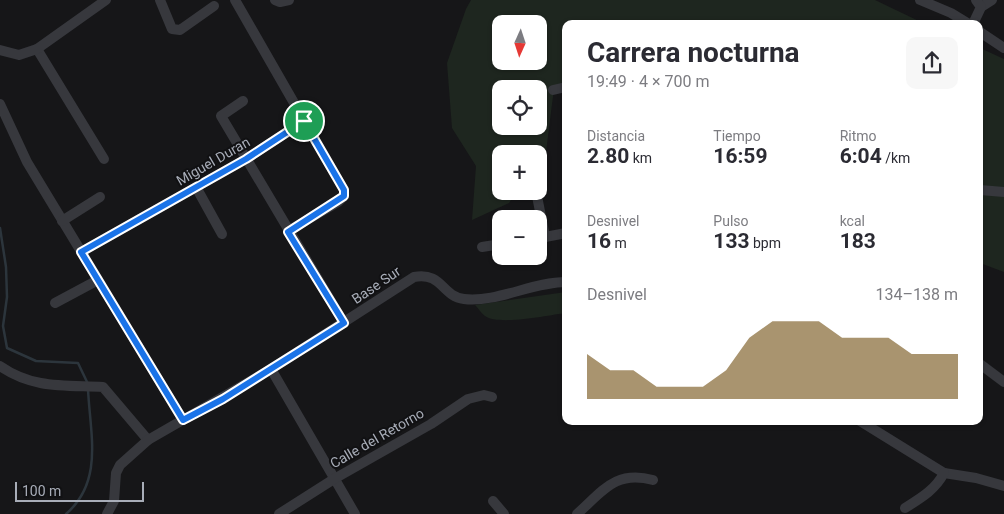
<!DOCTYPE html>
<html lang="es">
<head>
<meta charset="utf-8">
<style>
	:root { --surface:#fff; --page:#f7f7f7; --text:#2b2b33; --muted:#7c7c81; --accent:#856733 }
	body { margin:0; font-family:Roboto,sans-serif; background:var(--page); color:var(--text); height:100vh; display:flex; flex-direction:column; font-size:19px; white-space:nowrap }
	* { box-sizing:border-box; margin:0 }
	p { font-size:16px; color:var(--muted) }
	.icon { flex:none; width:28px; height:28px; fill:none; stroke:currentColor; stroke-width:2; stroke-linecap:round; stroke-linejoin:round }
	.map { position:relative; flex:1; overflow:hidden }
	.panel { position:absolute; left:562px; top:20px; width:421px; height:405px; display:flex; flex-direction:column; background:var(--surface); border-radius:10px; box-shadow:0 1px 4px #0004 }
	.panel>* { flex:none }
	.needle { width:32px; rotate:183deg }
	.fabs { position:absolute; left:492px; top:15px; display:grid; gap:10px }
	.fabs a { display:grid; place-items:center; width:55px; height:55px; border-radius:10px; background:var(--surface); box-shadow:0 1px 4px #0004; font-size:25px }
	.scale { position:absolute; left:15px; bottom:12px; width:129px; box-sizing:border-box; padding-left:5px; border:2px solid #a8adb8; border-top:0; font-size:14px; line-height:18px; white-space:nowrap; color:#a8adb8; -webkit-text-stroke:4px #111113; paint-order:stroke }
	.pin { position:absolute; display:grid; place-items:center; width:42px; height:42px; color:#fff; margin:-21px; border:2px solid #fff; border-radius:50%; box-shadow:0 1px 5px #0007 }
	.round { display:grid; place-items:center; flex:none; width:52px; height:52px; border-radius:10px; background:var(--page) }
	.overview { display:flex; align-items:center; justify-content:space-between; height:85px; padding:0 25px }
	h1 { font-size:28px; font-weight:700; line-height:38px }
	.figures { display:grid; grid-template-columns:repeat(3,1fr); gap:8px; height:85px; padding:5px 25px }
	.figures div { display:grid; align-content:center }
	.figures b { font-size:21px; font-weight:700 }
	.figures small { font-size:14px; font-weight:400 }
	.figures p { font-size:14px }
	.chart { height:140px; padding:10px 25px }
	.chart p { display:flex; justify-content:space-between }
	.chart svg { width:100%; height:90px; margin-top:5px; fill:var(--accent); opacity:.7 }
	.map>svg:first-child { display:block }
	.green { fill:#1e261f; fill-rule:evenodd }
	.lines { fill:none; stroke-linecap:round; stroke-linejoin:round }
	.stream { stroke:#2c353c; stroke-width:2.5 }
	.street { stroke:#37383d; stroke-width:10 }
	.route-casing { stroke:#fff; stroke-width:10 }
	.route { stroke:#1a73e8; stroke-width:6 }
	.labels { text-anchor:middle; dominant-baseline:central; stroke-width:4; stroke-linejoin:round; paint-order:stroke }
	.street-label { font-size:14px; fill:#a8adb8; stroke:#111113 }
</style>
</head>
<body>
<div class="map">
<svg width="1004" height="514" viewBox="0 0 1004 514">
	<rect width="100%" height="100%" fill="#161618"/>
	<g class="green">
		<path d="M471,0H875L925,24H566V85L554,88L546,152L539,162V154H501V191H517L509,203L472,220L476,166L452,128L447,63L466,9ZM501,24H539V61H501ZM501,89H539V126H501Z"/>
		<path d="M980,48L1004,59V272L980,263Z"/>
		<path d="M566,292V313C549,315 499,326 485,316C481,313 478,308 475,305Z"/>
	</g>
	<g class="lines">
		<g class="stream">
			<path d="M0,228L6,267L7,297L3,326L7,348L36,361L78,363L88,384"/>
			<path d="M66,514C104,481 90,434 88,389"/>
		</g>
		<g class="street">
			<path d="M160,0L172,29L180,30L214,6"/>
			<path d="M235,0L344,190V196L338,202L288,231"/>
			<path d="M275,0L280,2L289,0"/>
			<path d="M920,0L951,13L969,24"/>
			<path d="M981,7L992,0"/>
			<path d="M973,24L981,7L976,0"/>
			<path d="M980,32L1004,48"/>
			<path d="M37,49L104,159"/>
			<path d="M0,50L19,55L37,49L106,0"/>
			<path d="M553,90L566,87"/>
			<path d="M243,101L221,116L344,323"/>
			<path d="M0,104L27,162L183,420"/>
			<path d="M196,187L222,234"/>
			<path d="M980,190L1004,192"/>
			<path d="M536,191L545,237"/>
			<path d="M62,221L100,197"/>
			<path d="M540,238L566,233"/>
			<path d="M482,247L501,244"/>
			<path d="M81,252L246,159L304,121"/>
			<path d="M55,303L98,280"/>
			<path d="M980,364L1004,382"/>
			<path d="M0,366C33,389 65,385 103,387L148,440"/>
			<path d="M271,369L355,514"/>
			<path d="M860,421L944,473L976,478L1004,486"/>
			<path d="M493,501L504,514"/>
			<path d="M905,508C921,498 935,490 944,473"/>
			<path d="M107,514L114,501L116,473L120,465L148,440L271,369L414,277C443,272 441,296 464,299C496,303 533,282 566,282"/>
			<path d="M279,514L334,479L431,424L468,399L484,395L492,397"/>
			<path d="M577,514C603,491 615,470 653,480"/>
		</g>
	</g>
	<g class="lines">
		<g class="route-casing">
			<path id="route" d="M304,121L344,190V196L288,232L344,323L223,399L183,420L81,252L246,159Z"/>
		</g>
		<use href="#route" class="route"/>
	</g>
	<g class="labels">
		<g class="street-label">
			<text transform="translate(213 161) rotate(-30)">Miguel Duran</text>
			<text transform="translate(376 285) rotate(-34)">Base Sur</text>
			<text transform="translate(377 438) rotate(-30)">Calle del Retorno</text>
		</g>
	</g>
</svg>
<div class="fabs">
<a><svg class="needle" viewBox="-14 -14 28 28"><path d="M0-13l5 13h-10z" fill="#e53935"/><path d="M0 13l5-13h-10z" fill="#7c7c81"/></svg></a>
<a><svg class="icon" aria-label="locate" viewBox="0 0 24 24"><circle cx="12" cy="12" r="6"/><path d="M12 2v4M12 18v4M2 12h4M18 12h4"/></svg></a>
<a>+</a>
<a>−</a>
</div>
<div class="scale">100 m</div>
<div class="pin" style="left:304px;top:121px;background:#1e9e55"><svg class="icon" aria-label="arrive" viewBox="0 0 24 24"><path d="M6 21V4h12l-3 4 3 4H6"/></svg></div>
<section class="panel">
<div class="overview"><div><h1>Carrera nocturna</h1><p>19:49 · 4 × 700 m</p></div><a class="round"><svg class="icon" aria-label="share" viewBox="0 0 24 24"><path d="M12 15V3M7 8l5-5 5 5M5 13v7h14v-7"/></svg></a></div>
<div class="figures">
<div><p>Distancia</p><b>2.80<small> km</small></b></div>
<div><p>Tiempo</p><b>16:59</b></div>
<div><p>Ritmo</p><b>6:04<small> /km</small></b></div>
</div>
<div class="figures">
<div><p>Desnivel</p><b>16<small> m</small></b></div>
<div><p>Pulso</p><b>133<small> bpm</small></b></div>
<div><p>kcal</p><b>183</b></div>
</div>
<div class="chart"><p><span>Desnivel</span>134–138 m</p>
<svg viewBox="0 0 160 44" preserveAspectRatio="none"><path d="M0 44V22L10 30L20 30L30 38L40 38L50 38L60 30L70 14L80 6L90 6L100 6L110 14L120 14L130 14L140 22L150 22L160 22V44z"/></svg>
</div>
</section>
</div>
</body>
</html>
